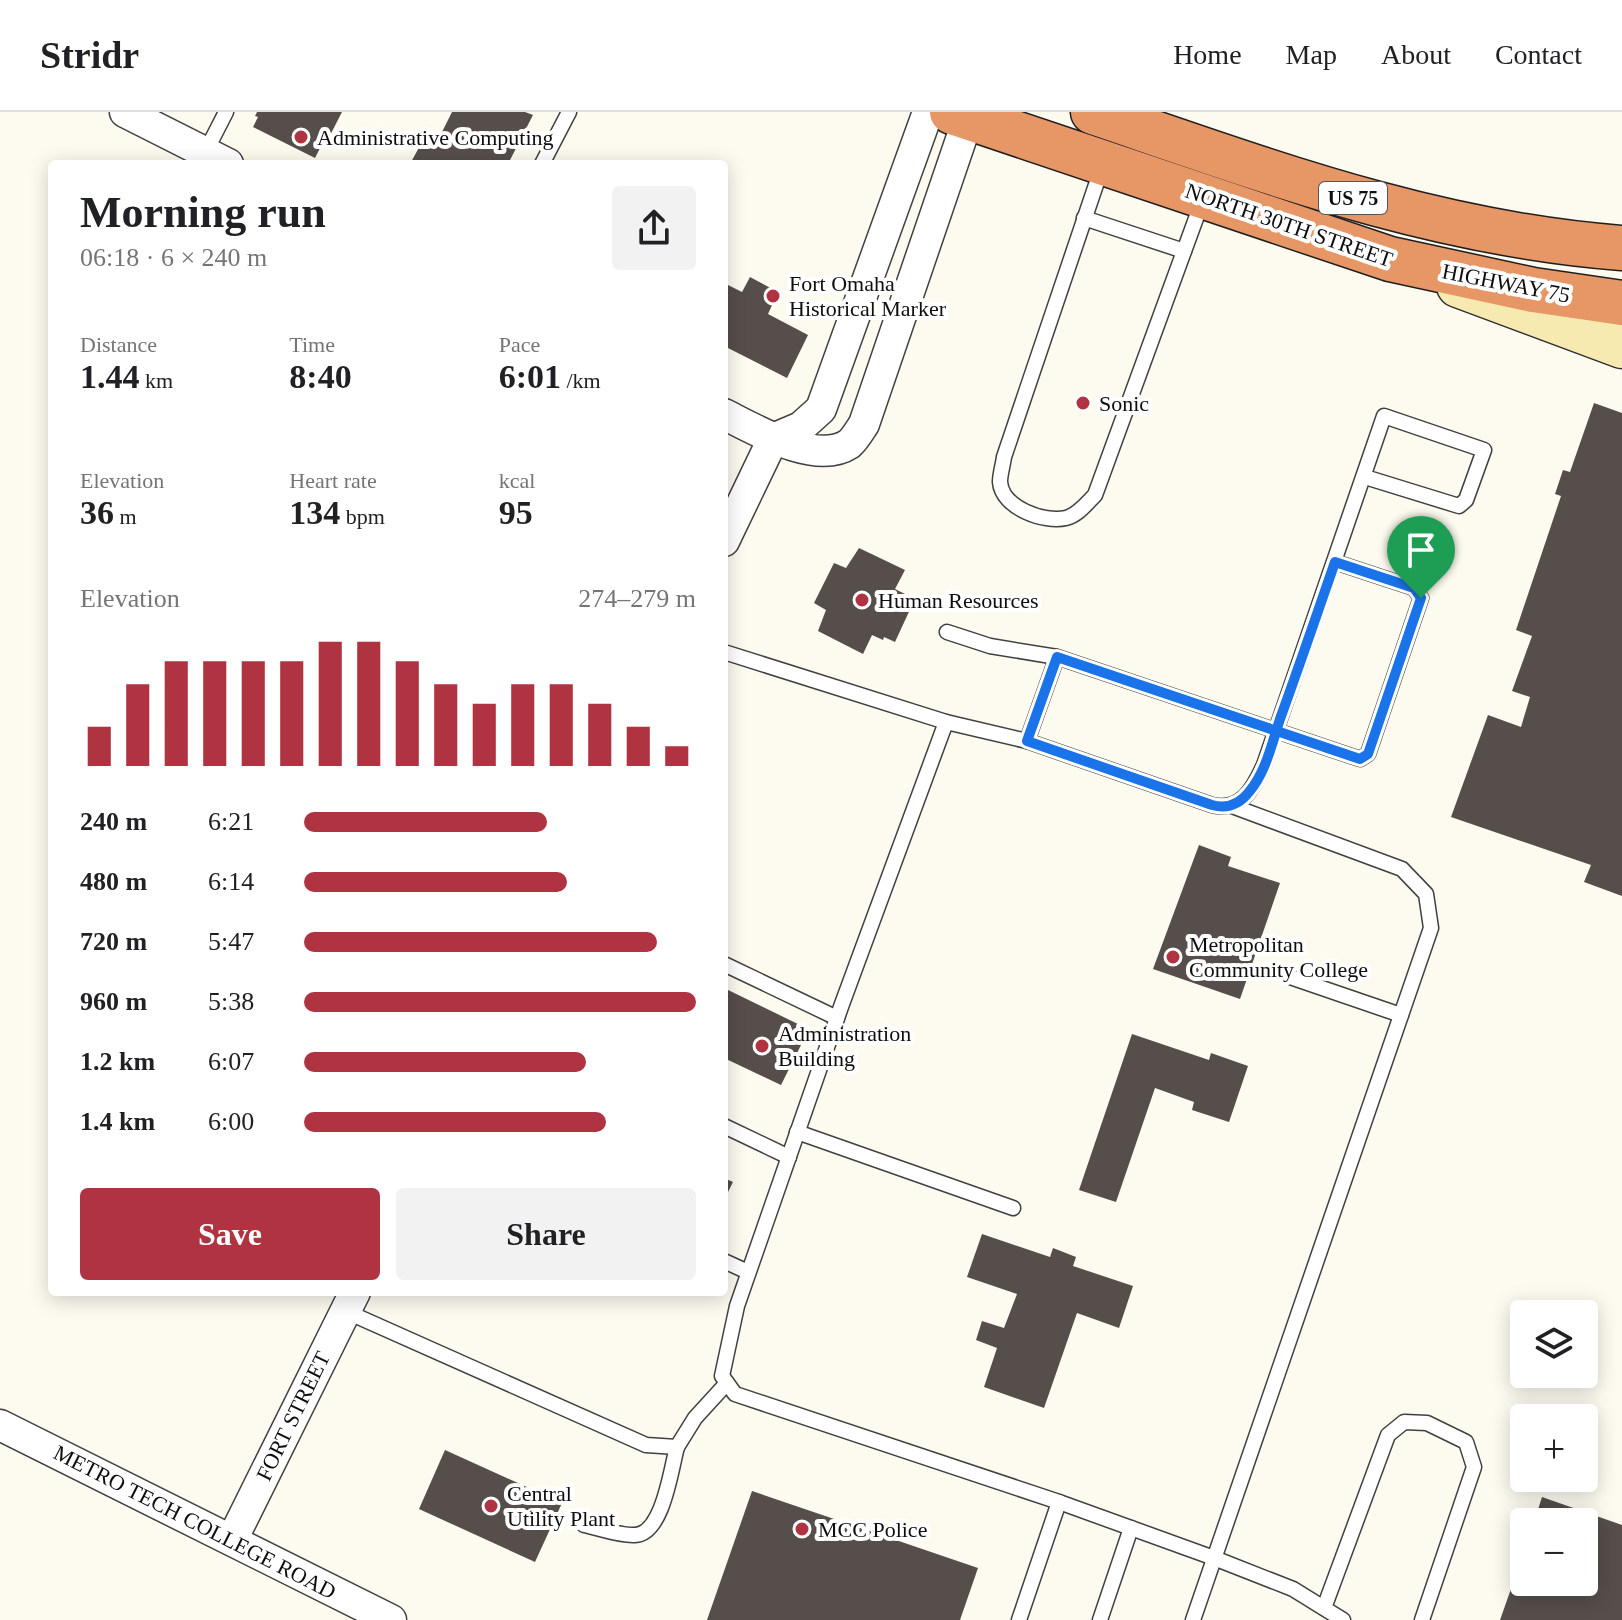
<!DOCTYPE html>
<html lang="en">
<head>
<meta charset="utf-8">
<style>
	:root { --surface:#fff; --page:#f2f2f2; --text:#202124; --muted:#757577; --line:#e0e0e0; --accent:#b03342 }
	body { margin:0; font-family:"Times New Roman",serif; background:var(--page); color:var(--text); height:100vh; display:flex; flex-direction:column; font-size:30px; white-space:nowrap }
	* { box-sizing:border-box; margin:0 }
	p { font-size:26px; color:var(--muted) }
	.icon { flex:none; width:44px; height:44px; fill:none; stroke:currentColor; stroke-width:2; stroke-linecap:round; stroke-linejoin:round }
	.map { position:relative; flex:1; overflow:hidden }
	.details { position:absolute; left:48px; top:48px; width:680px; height:1136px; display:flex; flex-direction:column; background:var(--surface); border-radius:8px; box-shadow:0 4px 20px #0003 }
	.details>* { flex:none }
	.tools { position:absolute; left:1510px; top:1188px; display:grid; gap:16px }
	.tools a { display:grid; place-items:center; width:88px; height:88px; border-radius:8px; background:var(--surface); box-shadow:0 4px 20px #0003; font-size:40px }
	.pin { position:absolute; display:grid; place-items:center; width:68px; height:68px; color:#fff; margin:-82px -34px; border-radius:50% 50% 50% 0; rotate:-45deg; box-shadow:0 0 8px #0007 }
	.pin .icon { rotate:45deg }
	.round { display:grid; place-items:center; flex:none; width:84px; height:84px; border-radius:8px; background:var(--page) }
	.overview { display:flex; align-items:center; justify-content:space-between; height:136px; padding:0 32px }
	h1 { font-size:44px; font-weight:800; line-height:60px }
	.figures { display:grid; grid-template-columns:repeat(3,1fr); gap:12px; height:136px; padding:8px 32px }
	.figures div { display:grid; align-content:center }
	.figures b { font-size:34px; font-weight:800 }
	.figures small { font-size:22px; font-weight:400 }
	.figures p { font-size:22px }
	.chart { height:224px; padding:16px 32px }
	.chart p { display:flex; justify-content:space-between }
	.chart svg { width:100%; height:144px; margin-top:8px; stroke:var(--accent); stroke-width:6 }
	.primary-button { display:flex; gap:16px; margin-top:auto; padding:16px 32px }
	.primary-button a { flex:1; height:92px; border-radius:8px; background:var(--accent); color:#fff; font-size:32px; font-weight:800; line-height:92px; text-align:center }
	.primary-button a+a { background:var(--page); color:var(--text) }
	ul { padding:0 32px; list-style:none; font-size:26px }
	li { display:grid; grid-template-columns:128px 96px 1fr; align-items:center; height:60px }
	li i { height:20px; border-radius:10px; background:var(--accent) }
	header { display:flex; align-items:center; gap:48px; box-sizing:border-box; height:112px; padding:0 40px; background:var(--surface); border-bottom:2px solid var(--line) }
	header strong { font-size:38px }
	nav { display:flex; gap:44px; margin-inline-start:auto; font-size:28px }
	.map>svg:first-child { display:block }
	.building { fill:#554e4b }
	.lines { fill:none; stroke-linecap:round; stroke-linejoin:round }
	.lane-casing { stroke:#414141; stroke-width:17 }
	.street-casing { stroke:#414141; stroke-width:33 }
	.secondary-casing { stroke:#303030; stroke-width:45 }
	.highway-casing { stroke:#1f1f1f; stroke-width:47 }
	.lane { stroke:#fff; stroke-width:14 }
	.street { stroke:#fff; stroke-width:30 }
	.secondary { stroke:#f7eab1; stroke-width:42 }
	.highway { stroke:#e69765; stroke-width:44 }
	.route-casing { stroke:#fff; stroke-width:16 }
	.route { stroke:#1a73e8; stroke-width:10 }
	.poi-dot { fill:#b03342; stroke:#fff; stroke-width:3 }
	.labels { text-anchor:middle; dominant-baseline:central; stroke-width:8; stroke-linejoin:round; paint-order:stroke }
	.shield { fill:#fff; stroke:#565656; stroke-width:2 }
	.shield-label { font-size:20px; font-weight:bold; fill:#0e0e0e }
	.poi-label { font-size:22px; fill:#0e0e0e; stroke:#fff; text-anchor:start }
	.street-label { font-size:22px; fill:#0e0e0e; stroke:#fff }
</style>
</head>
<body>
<header>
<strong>Stridr</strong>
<nav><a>Home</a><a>Map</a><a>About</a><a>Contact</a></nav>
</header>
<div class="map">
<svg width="1622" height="1508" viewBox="0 0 1622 1508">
	<rect width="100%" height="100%" fill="#fdfaf0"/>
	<g class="building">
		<path d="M257,0H342L323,37L320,36L315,46L253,15L258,5L255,4Z"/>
		<path d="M452,0H525L533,3L508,52H410L422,30L434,36Z"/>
		<path d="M750,165L778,180L768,202L808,223L787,266L724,234V171L742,180Z"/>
		<path d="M1594,291L1622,301V784L1584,770L1591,753L1451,705L1488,603L1521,615L1530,585L1512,579L1532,524L1516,518L1561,384L1555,382L1563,358L1570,360Z"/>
		<path d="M859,436L905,458L895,477L905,482L904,486L913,491L895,530L884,525L883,528L872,523L863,542L818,519L826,498L814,491L834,451L846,456Z"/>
		<path d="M1199,733L1231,745L1228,754L1280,771L1240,887L1153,857Z"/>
		<path d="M724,876L800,913L798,917L807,921L781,973L724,946Z"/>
		<path d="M1132,922L1209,948L1211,941L1248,954L1229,1010L1192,998L1194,990L1155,976L1116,1090L1079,1078Z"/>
		<path d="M724,1066L733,1070L724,1088Z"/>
		<path d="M982,1122L1050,1145L1053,1136L1076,1145L1073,1154L1133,1174L1119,1216L1077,1201L1044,1296L984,1275L997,1236L976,1228L982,1209L1004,1216L1017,1182L967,1165Z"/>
		<path d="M445,1338L562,1391L535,1450L419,1397Z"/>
		<path d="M752,1379L978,1456L960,1508H707Z"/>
		<path d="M1542,1385L1622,1413V1508H1500L1524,1440V1470H1584V1410H1534Z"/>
	</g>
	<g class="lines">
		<g class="lane-casing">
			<g id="lane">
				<path d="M205,41L226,0"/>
				<path d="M542,52L569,0"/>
				<path d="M1102,55L1004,345C1003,353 1000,362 1000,370C1002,396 1044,411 1066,406C1078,403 1087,391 1095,383L1202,90"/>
				<path d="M1084,106L1184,139"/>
				<path d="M947,520L990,534L1057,545"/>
				<path d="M724,540L946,610L1027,629L1212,693C1241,700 1253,677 1264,653L1384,304L1484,338L1466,388L1459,394L1365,365"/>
				<path d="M946,610L842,892L737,1194L722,1264L735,1282L1059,1390L1214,1446L1293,1477L1343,1508"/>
				<path d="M1027,629L1057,545L1360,647L1368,642L1421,486L1414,476L1335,450"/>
				<path d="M724,852L837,906"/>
				<path d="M1287,864L1401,903"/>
				<path d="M724,1014L789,1045"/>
				<path d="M797,1020L1013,1096"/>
				<path d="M724,1149L748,1160"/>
				<path d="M345,1199L646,1333L677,1335L695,1306L727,1271"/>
				<path d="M584,1413C599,1416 619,1424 635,1423C663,1422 671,1357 677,1335"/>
				<path d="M1324,1496L1388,1323L1404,1310L1427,1311L1466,1330L1474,1355L1422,1508"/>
				<path d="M1019,1508L1059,1390"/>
				<path d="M1100,1508L1131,1416"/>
				<path d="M1193,1508L1431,816L1426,782L1402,757L1232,694"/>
			</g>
		</g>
		<g class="street-casing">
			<g id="street">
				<path d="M125,0L228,52"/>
				<path d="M724,302C754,317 816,354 849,332C855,327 860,318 864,312L968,7"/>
				<path d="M724,429L773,327L801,315L821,297L928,0"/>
				<path d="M0,1313L391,1508"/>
				<path d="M232,1428L355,1180"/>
			</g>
		</g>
		<g class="secondary-casing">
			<path id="secondary" d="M1458,174L1622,235"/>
		</g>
		<g class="highway-casing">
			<g id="highway">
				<path d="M952,0L1390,147L1533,178L1622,191"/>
				<path d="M1093,0C1269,60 1435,122 1622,136"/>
			</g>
		</g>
		<use href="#lane" class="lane"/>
		<use href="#street" class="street"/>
		<use href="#secondary" class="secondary"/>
		<use href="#highway" class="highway"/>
	</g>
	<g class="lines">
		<g class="route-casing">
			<path id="route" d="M1421,486L1368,642L1360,647L1057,545L1027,629L1212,693C1227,697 1239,693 1249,680C1266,660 1272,631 1280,607C1299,555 1317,502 1335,450L1414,476L1421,486"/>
		</g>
		<use href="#route" class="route"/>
	</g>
	<g class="poi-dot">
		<circle cx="301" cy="25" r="8"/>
		<circle cx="773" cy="184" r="8"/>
		<circle cx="1083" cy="291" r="8"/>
		<circle cx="862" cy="488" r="8"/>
		<circle cx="1173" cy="845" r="8"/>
		<circle cx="762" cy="934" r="8"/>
		<circle cx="491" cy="1394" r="8"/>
		<circle cx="802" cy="1417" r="8"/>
	</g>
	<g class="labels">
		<rect class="shield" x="1319" y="70" width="68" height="32" rx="6"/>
		<g class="shield-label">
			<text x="1353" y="86">US 75</text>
		</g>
		<g class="poi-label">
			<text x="317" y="25">Administrative Computing</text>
			<text x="789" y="171">Fort Omaha<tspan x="789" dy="25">Historical Marker</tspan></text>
			<text x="1099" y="291">Sonic</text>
			<text x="878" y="488">Human Resources</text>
			<text x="1189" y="832">Metropolitan<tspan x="1189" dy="25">Community College</tspan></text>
			<text x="778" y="921">Administration<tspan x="778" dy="25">Building</tspan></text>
			<text x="507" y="1381">Central<tspan x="507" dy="25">Utility Plant</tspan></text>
			<text x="818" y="1417">MCC Police</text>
		</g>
		<g class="street-label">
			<text transform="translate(1289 113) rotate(19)">NORTH 30TH STREET</text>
			<text transform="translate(1506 171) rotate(11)">HIGHWAY 75</text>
			<text transform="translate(293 1304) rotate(-64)">FORT STREET</text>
			<text transform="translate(195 1410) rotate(27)">METRO TECH COLLEGE ROAD</text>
		</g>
	</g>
</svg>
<div class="tools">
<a><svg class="icon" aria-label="layers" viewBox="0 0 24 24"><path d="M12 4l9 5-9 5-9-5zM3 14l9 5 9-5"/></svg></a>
<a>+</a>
<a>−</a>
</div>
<div class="pin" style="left:1421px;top:486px;background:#1e9e55"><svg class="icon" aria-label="arrive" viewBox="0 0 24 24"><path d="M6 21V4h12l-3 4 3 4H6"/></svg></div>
<section class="details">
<div class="overview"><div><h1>Morning run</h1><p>06:18 · 6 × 240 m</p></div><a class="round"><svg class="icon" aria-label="share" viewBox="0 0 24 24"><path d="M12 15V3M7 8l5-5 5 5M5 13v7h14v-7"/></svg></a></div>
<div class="figures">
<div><p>Distance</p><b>1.44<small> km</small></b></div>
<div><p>Time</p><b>8:40</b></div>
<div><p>Pace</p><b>6:01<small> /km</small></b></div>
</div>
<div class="figures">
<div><p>Elevation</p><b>36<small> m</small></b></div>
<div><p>Heart rate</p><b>134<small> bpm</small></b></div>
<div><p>kcal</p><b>95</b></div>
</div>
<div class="chart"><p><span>Elevation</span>274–279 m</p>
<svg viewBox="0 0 160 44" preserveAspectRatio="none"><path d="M5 44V32M15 44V19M25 44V12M35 44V12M45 44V12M55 44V12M65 44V6M75 44V6M85 44V12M95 44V19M105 44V25M115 44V19M125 44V19M135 44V25M145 44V32M155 44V38"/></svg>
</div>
<ul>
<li><b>240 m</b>6:21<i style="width:62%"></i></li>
<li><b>480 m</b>6:14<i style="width:67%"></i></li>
<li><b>720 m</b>5:47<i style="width:90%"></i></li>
<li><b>960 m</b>5:38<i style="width:100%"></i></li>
<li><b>1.2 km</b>6:07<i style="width:72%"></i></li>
<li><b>1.4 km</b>6:00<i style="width:77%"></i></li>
</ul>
<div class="primary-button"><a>Save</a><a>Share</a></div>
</section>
</div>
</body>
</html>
